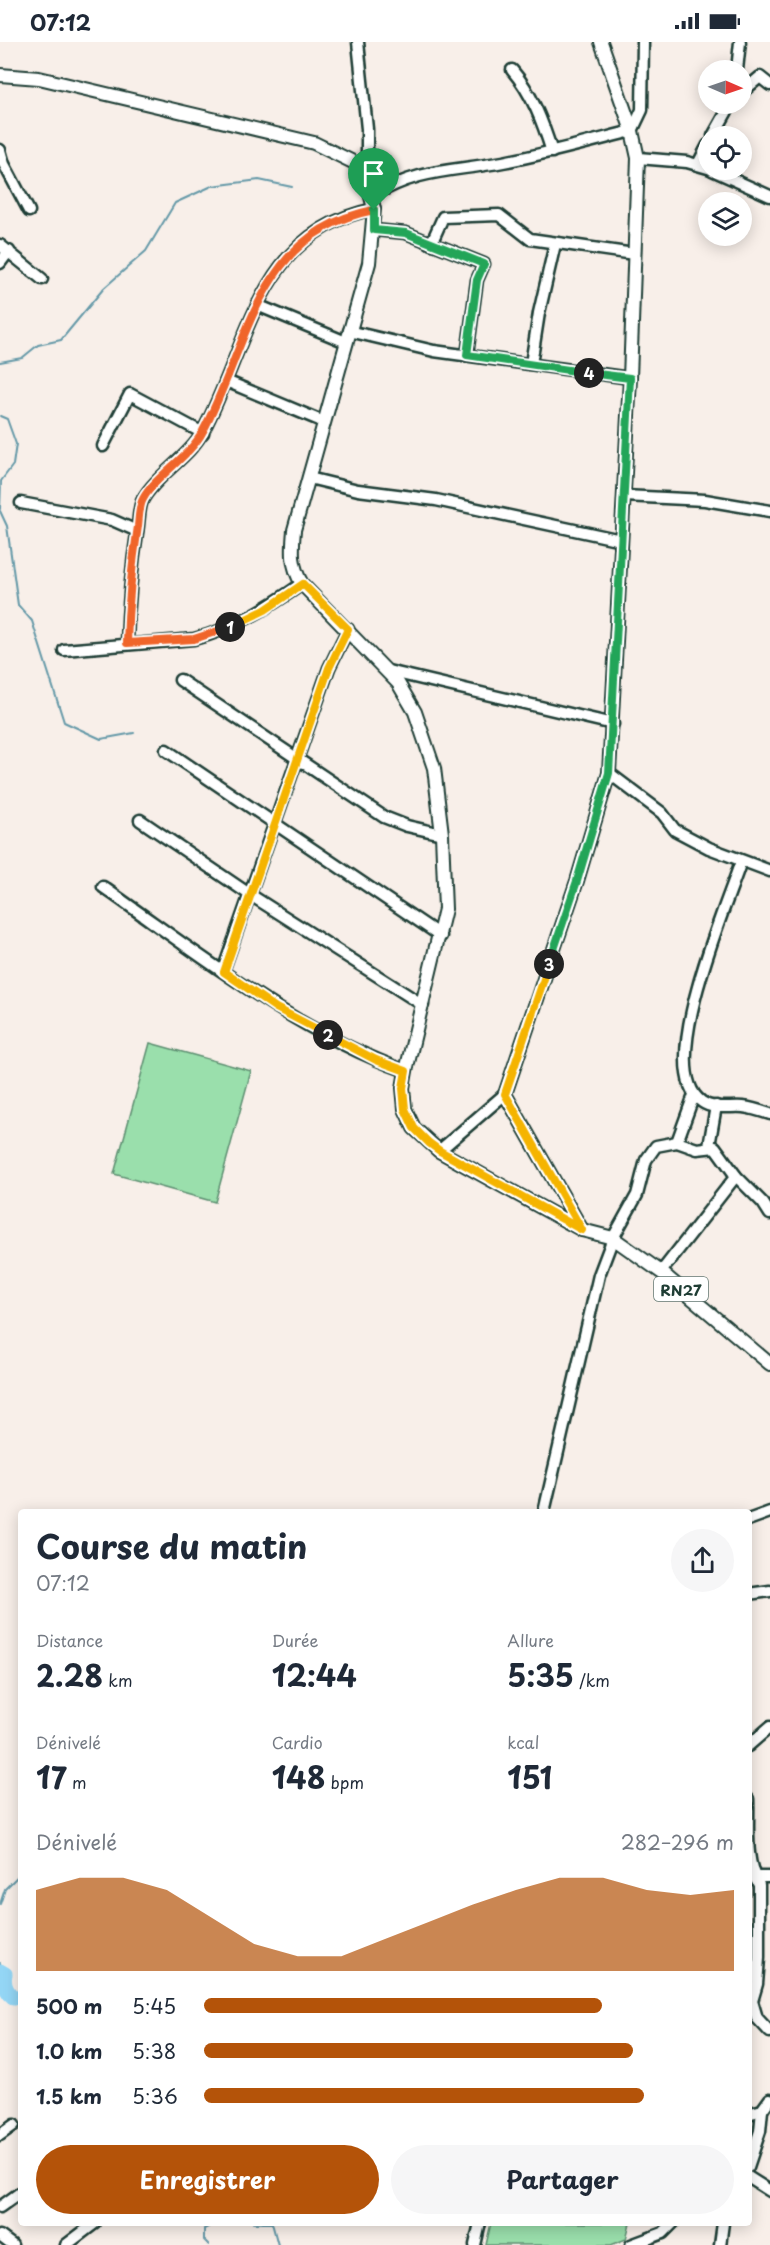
<!DOCTYPE html>
<html lang="fr">
<head>
<meta charset="utf-8">
<style>
	:root { --surface:#fff; --page:#f6f6f7; --text:#1f2937; --muted:#747a83; --accent:#b45309 }
	body { margin:0; font-family:"Playpen Sans",sans-serif; background:var(--page); color:var(--text); height:100vh; display:flex; flex-direction:column; font-size:22px; white-space:nowrap }
	* { box-sizing:border-box; margin:0 }
	p { font-size:20px; color:var(--muted) }
	.icon { flex:none; width:33px; height:33px; fill:none; stroke:currentColor; stroke-width:2; stroke-linecap:round; stroke-linejoin:round }
	.map { position:relative; flex:1; overflow:hidden }
	.drawer { position:absolute; left:18px; top:1467px; width:734px; height:717px; display:flex; flex-direction:column; background:var(--surface); border-radius:6px; box-shadow:0 3px 15px #0003 }
	.drawer>* { flex:none }
	.needle { width:39px; rotate:92deg }
	.fabs { position:absolute; left:698px; top:18px; display:grid; gap:12px }
	.fabs a { display:grid; place-items:center; width:54px; height:54px; border-radius:50%; background:var(--surface); box-shadow:0 3px 15px #0003; font-size:30px }
	.pin { position:absolute; display:grid; place-items:center; width:51px; height:51px; color:#fff; margin:-62px -26px; border-radius:50% 50% 50% 0; rotate:-45deg; box-shadow:0 0 6px #0007 }
	.pin .icon { rotate:45deg }
	.km { position:absolute; width:30px; height:30px; margin:-15px; border-radius:50%; background:#222; color:#fff; font-size:16px; line-height:30px; text-align:center }
	.round { display:grid; place-items:center; flex:none; width:63px; height:63px; border-radius:32px; background:var(--page) }
	.headline { display:flex; align-items:center; justify-content:space-between; height:102px; padding:0 18px }
	h1 { font-size:33px; font-weight:700; line-height:45px }
	.stats { display:grid; grid-template-columns:repeat(3,1fr); gap:9px; height:102px; padding:6px 18px }
	.stats div { display:grid; align-content:center }
	.stats b { font-size:30px; font-weight:700 }
	.stats small { font-size:16px; font-weight:400 }
	.stats p { font-size:16px }
	.chart { height:168px; padding:12px 18px }
	.chart p { display:flex; justify-content:space-between }
	.chart svg { width:100%; height:108px; margin-top:6px; fill:var(--accent); opacity:.7 }
	.primary-button { display:flex; gap:12px; margin-top:auto; padding:12px 18px }
	.primary-button a { flex:1; height:69px; border-radius:36px; background:var(--accent); color:#fff; font-size:24px; font-weight:700; line-height:69px; text-align:center }
	.primary-button a+a { background:var(--page); color:var(--text) }
	ul { padding:0 18px; list-style:none; font-size:20px }
	li { display:grid; grid-template-columns:96px 72px 1fr; align-items:center; height:45px }
	li i { height:15px; border-radius:8px; background:var(--accent) }
	.status { display:flex; justify-content:space-between; align-items:center; height:42px; padding:0 30px; background:var(--surface); direction:ltr }
	.status svg { height:16px; fill:currentColor }
	.map>svg:first-child { display:block }
	.green { fill:#9adfac; stroke:#5c8e70; stroke-width:1.5 }
	.lines { fill:none; stroke-linecap:round; stroke-linejoin:round }
	.stream { stroke:#6599a8; stroke-width:2 }
	.river { stroke:#94d6f5; stroke-width:15 }
	.minor-casing { stroke:#1f3d34; stroke-width:15 }
	.major-casing { stroke:#1f3d34; stroke-width:16 }
	.minor { stroke:#fff; stroke-width:10 }
	.major { stroke:#fff; stroke-width:12 }
	.split-1-casing { stroke:#fff; stroke-width:12 }
	.split-2-casing { stroke:#fff; stroke-width:12 }
	.split-3-casing { stroke:#fff; stroke-width:12 }
	.split-4-casing { stroke:#fff; stroke-width:12 }
	.split-5-casing { stroke:#fff; stroke-width:12 }
	.split-1 { stroke:#f0652b; stroke-width:8 }
	.split-2 { stroke:#f5b400; stroke-width:8 }
	.split-3 { stroke:#f5b400; stroke-width:8 }
	.split-4 { stroke:#22a559; stroke-width:8 }
	.split-5 { stroke:#22a559; stroke-width:8 }
	.labels { text-anchor:middle; dominant-baseline:central; stroke-width:5; stroke-linejoin:round; paint-order:stroke }
	.shield { fill:#fff; stroke:#627771; stroke-width:1.5 }
	.shield-label { font-size:15px; font-weight:bold; fill:#1f3d34 }
</style>
</head>
<body>
<div class="status"><b>07:12</b><svg viewBox="0 0 49 12"><path d="M0 12V9h3v3zM5 12V6h3v6zM10 12V3h3v9zM15 12V0h3v12zM26 1h20v11H26zM47 4h2v5h-2z"/></svg></div>
<div class="map">
<svg width="770" height="2203" viewBox="0 0 770 2203">
	<rect width="100%" height="100%" fill="#f8efe9"/>
	<filter id="ink" filterUnits="userSpaceOnUse"><feTurbulence type="fractalNoise" baseFrequency=".0167" numOctaves="2"/><feDisplacementMap in="SourceGraphic" scale="12" xChannelSelector="R" yChannelSelector="G"/><feConvolveMatrix kernelMatrix="1 2 1 2 8 2 1 2 1" color-interpolation-filters="sRGB"/></filter>
	<g filter="url(#ink)">
		<g class="green">
			<path d="M150,1001L251,1029L215,1160L114,1132Z"/>
			<path d="M491,2181H630L626,2197L611,2203H486Z"/>
		</g>
		<g class="lines">
			<g class="stream">
				<path d="M0,320L22,316L38,303L61,298L104,246L146,209L175,161L212,144L259,138L292,145"/>
				<path d="M0,374L7,377L16,402L13,423L1,439L0,467"/>
				<path d="M0,469L7,484L18,563L32,579L64,680L101,697L134,691"/>
				<path d="M0,1862L5,1847L21,1831"/>
				<path d="M0,1921L2,1929"/>
				<path d="M253,2181H271"/>
				<path d="M272,2181L278,2203"/>
				<path d="M209,2203L204,2198V2187L215,2181"/>
			</g>
			<path class="river" d="M0,1929L5,1932C3,1941 6,1949 13,1955H21"/>
			<g class="minor-casing">
				<g id="minor">
					<path d="M358,0L367,87V138"/>
					<path d="M512,28C532,51 543,81 552,110"/>
					<path d="M737,28L740,0"/>
					<path d="M741,51L760,35L770,43"/>
					<path d="M713,94L731,62"/>
					<path d="M0,108L4,122L29,169"/>
					<path d="M638,116L687,120L708,126"/>
					<path d="M698,122L708,103"/>
					<path d="M712,128L770,154"/>
					<path d="M371,155C419,126 451,130 503,120C546,112 589,100 632,89L642,68L643,0"/>
					<path d="M374,188L406,191L484,222L477,238L467,313"/>
					<path d="M431,202L443,175L499,173L530,197L634,212"/>
					<path d="M0,203L42,237"/>
					<path d="M0,221L9,209"/>
					<path d="M257,263L346,300"/>
					<path d="M349,289L434,309L630,336"/>
					<path d="M531,322L539,271L555,202"/>
					<path d="M226,339L324,380"/>
					<path d="M103,404L130,352L203,391"/>
					<path d="M309,436L358,448L436,458L621,498"/>
					<path d="M624,454L705,458L770,469"/>
					<path d="M21,461L112,478L137,489"/>
					<path d="M127,601C128,561 132,523 138,484C139,476 139,464 143,457C156,433 190,415 203,389C250,301 257,190 374,167"/>
					<path d="M64,608L194,597C234,587 269,565 302,542"/>
					<path d="M388,629L613,682"/>
					<path d="M180,638L384,775L407,784L442,792"/>
					<path d="M166,708L441,894"/>
					<path d="M609,731L662,771L675,788L709,806L770,829"/>
					<path d="M140,778L249,852L423,963"/>
					<path d="M741,819C727,863 654,1027 702,1060C713,1068 730,1064 743,1065C752,1066 761,1069 770,1072"/>
					<path d="M103,845C199,912 294,989 406,1029"/>
					<path d="M223,929L329,626L348,587"/>
					<path d="M677,1100L694,1053"/>
					<path d="M709,1104L716,1064"/>
					<path d="M439,1109L505,1052"/>
					<path d="M661,1230L736,1134"/>
					<path d="M544,1470L599,1233L613,1196L637,1153L646,1118L656,1104L677,1100L697,1107L715,1105L736,1134L763,1161L770,1172"/>
					<path d="M748,1478L770,1470"/>
					<path d="M748,1552L770,1549"/>
					<path d="M748,1704L770,1685"/>
					<path d="M748,1757C749,1784 744,1819 759,1843V1916L757,1942L752,1959L757,1976L770,1990"/>
					<path d="M749,1835H770"/>
					<path d="M748,2072L762,2068L770,2057"/>
					<path d="M0,2093L14,2083"/>
					<path d="M748,2125L760,2089L762,2068"/>
					<path d="M748,2135L770,2149"/>
					<path d="M0,2165L21,2150"/>
					<path d="M0,2194L12,2203"/>
					<path d="M66,2203L95,2181"/>
					<path d="M475,2203L480,2181"/>
					<path d="M631,2203L663,2191L673,2181"/>
					<path d="M720,2203L723,2181"/>
				</g>
			</g>
			<g class="major-casing">
				<g id="major">
					<path d="M0,33L39,36L314,101L357,122L367,138L374,167L369,221L294,488C292,510 291,523 302,542L398,641L415,670L434,726L442,792L445,867L406,1029L403,1046L405,1067L414,1086L439,1109L582,1188L613,1196L661,1230L770,1322"/>
					<path d="M582,1188L505,1052L577,839L609,731L630,336L638,116L632,89L601,0"/>
				</g>
			</g>
			<use href="#minor" class="minor"/>
			<use href="#major" class="major"/>
		</g>
	</g>
	<g class="lines" filter="url(#ink)">
		<g class="split-1-casing">
			<path id="split-1" d="M230,585L194,597L127,601C128,561 132,523 138,484C139,476 139,464 143,457C156,433 190,415 203,389C250,301 257,190 374,168"/>
		</g>
		<g class="split-2-casing">
			<path id="split-2" d="M230,585L265,568L303,542L348,587L329,626L224,930L276,966L328,993"/>
		</g>
		<g class="split-3-casing">
			<path id="split-3" d="M328,993L376,1018L406,1029L403,1046L405,1067L414,1086L429,1101L440,1109L582,1188L505,1052L549,922"/>
		</g>
		<g class="split-4-casing">
			<path id="split-4" d="M549,922L577,839L609,731L630,336L589,331"/>
		</g>
		<g class="split-5-casing">
			<path id="split-5" d="M374,168V188L406,191L484,222L477,238L467,313L589,331"/>
		</g>
		<use href="#split-1" class="split-1"/>
		<use href="#split-2" class="split-2"/>
		<use href="#split-3" class="split-3"/>
		<use href="#split-4" class="split-4"/>
		<use href="#split-5" class="split-5"/>
	</g>
	<g class="labels">
		<rect class="shield" x="654" y="1235" width="54" height="24" rx="4.5"/>
		<g class="shield-label">
			<text x="681" y="1247">RN27</text>
		</g>
	</g>
</svg>
<div class="fabs">
<a><svg class="needle" viewBox="-14 -14 28 28"><path d="M0-13l5 13h-10z" fill="#e53935"/><path d="M0 13l5-13h-10z" fill="#747a83"/></svg></a>
<a><svg class="icon" aria-label="locate" viewBox="0 0 24 24"><circle cx="12" cy="12" r="6"/><path d="M12 2v4M12 18v4M2 12h4M18 12h4"/></svg></a>
<a><svg class="icon" aria-label="layers" viewBox="0 0 24 24"><path d="M12 4l9 5-9 5-9-5zM3 14l9 5 9-5"/></svg></a>
</div>
<div class="pin" style="left:374px;top:168px;background:#1e9e55"><svg class="icon" aria-label="arrive" viewBox="0 0 24 24"><path d="M6 21V4h12l-3 4 3 4H6"/></svg></div>
<b class="km" style="left:230px;top:585px">1</b>
<b class="km" style="left:328px;top:993px">2</b>
<b class="km" style="left:549px;top:922px">3</b>
<b class="km" style="left:589px;top:331px">4</b>
<section class="drawer">
<div class="headline"><div><h1>Course du matin</h1><p>07:12</p></div><a class="round"><svg class="icon" aria-label="share" viewBox="0 0 24 24"><path d="M12 15V3M7 8l5-5 5 5M5 13v7h14v-7"/></svg></a></div>
<div class="stats">
<div><p>Distance</p><b>2.28<small> km</small></b></div>
<div><p>Durée</p><b>12:44</b></div>
<div><p>Allure</p><b>5:35<small> /km</small></b></div>
</div>
<div class="stats">
<div><p>Dénivelé</p><b>17<small> m</small></b></div>
<div><p>Cardio</p><b>148<small> bpm</small></b></div>
<div><p>kcal</p><b>151</b></div>
</div>
<div class="chart"><p><span>Dénivelé</span>282–296 m</p>
<svg viewBox="0 0 160 44" preserveAspectRatio="none"><path d="M0 44V11L10 6L20 6L30 11L40 22L50 33L60 38L70 38L80 31L90 24L100 17L110 11L120 6L130 6L140 11L150 13L160 11V44z"/></svg>
</div>
<ul>
<li><b>500 m</b>5:45<i style="width:75%"></i></li>
<li><b>1.0 km</b>5:38<i style="width:81%"></i></li>
<li><b>1.5 km</b>5:36<i style="width:83%"></i></li>
</ul>
<div class="primary-button"><a>Enregistrer</a><a>Partager</a></div>
</section>
</div>
</body>
</html>
